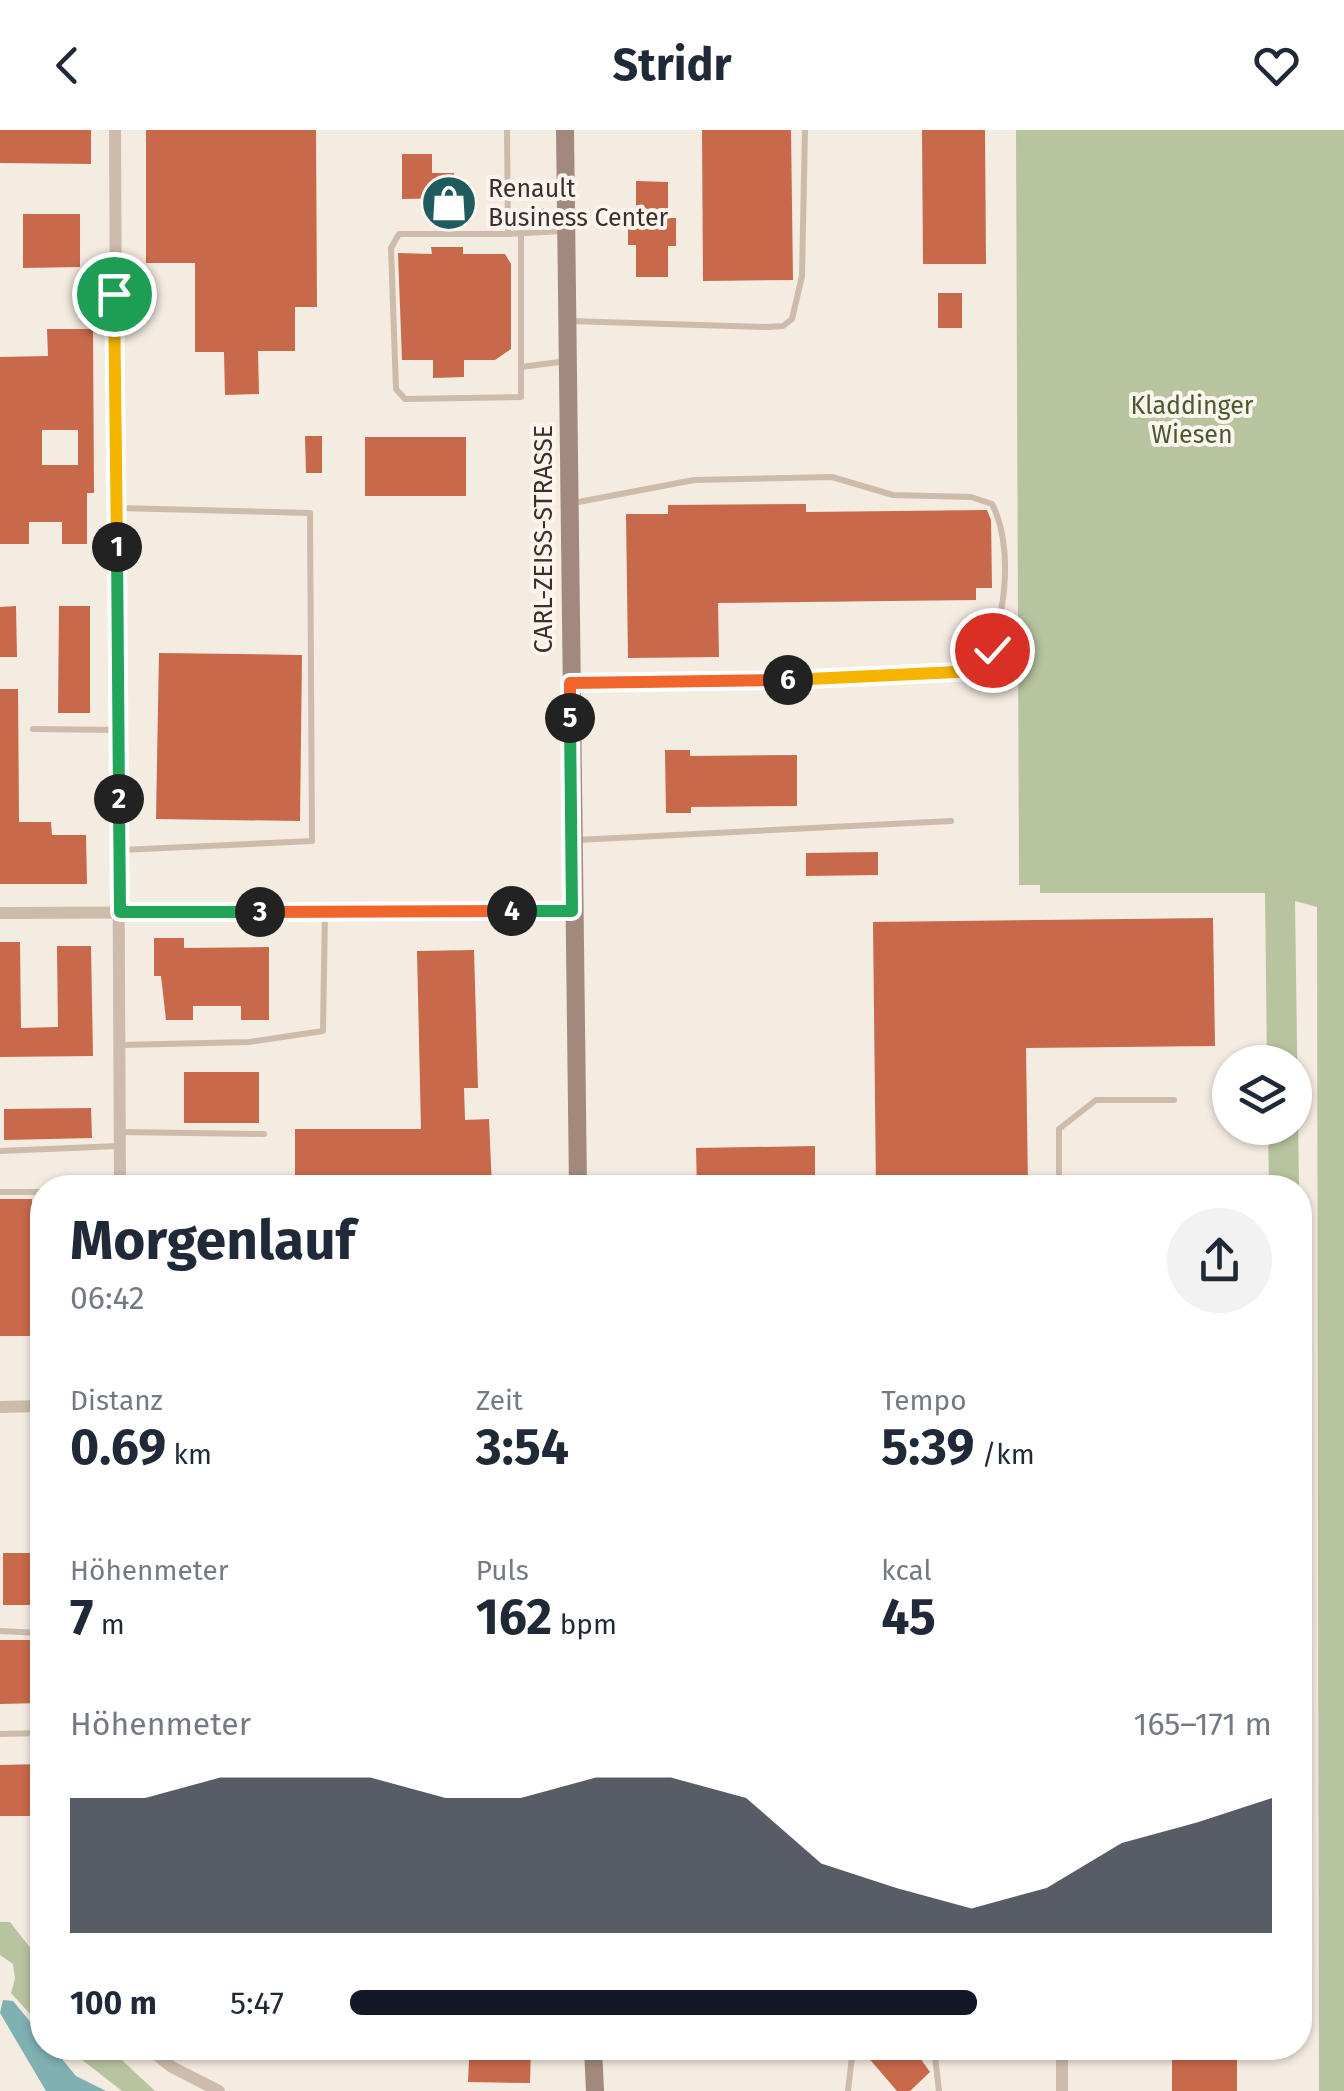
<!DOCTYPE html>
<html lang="de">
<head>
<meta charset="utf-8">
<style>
	:root { --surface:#fff; --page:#f2f2f3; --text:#1f2937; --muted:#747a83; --accent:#111827 }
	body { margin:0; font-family:"Fira Sans",sans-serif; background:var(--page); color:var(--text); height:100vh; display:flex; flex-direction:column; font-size:38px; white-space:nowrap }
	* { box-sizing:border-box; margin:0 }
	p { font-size:32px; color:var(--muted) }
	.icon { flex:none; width:55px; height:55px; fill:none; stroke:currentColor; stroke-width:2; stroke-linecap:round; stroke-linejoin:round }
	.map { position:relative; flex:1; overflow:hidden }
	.panel { position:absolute; left:30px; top:1045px; width:1282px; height:885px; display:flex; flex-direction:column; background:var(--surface); border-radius:40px; box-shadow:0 2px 8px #0004 }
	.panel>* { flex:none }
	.buttons { position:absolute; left:1212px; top:915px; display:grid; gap:20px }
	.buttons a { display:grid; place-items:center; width:100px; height:100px; border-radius:50%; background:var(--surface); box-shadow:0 2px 8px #0004; font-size:50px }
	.pin { position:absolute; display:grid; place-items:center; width:85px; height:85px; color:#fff; margin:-42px; border:5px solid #fff; border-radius:50%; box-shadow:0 2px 10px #0007 }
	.km { position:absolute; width:50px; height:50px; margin:-25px; border-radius:50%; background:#222; color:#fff; font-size:28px; line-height:50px; text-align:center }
	.round { display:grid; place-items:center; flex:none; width:105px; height:105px; border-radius:52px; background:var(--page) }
	.summary { display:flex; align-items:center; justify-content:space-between; height:170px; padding:0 40px }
	h1 { font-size:55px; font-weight:700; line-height:75px }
	.stats { display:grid; grid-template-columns:repeat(3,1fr); gap:15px; height:170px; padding:10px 40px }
	.stats div { display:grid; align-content:center }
	.stats b { font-size:50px; font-weight:700 }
	.stats small { font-size:28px; font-weight:400 }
	.stats p { font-size:28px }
	.chart { height:280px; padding:20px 40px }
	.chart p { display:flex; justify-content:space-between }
	.chart svg { width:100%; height:180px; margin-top:10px; fill:var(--accent); opacity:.7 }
	ul { padding:0 40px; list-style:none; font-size:32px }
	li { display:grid; grid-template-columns:160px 120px 1fr; align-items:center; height:75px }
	li i { height:25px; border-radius:12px; background:var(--accent) }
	header { display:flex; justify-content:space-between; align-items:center; height:130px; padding:0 40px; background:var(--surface); font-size:45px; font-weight:700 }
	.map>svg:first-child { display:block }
	.green { fill:#b8c4a0 }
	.water { fill:#7fb0b2 }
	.building { fill:#c8694b; fill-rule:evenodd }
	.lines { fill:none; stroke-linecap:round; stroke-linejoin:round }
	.service { stroke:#cdbbac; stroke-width:6 }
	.minor { stroke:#cdbbac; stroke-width:12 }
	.secondary { stroke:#a18a7d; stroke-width:18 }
	.split-1-casing { stroke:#fff; stroke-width:20 }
	.split-2-casing { stroke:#fff; stroke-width:20 }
	.split-3-casing { stroke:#fff; stroke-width:20 }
	.split-4-casing { stroke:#fff; stroke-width:20 }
	.split-5-casing { stroke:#fff; stroke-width:20 }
	.split-6-casing { stroke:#fff; stroke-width:20 }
	.split-7-casing { stroke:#fff; stroke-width:20 }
	.split-1 { stroke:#f5b400; stroke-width:12 }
	.split-2 { stroke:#22a559; stroke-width:12 }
	.split-3 { stroke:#22a559; stroke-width:12 }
	.split-4 { stroke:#f0652b; stroke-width:12 }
	.split-5 { stroke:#22a559; stroke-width:12 }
	.split-6 { stroke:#f0652b; stroke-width:12 }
	.split-7 { stroke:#f5b400; stroke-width:12 }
	.labels { text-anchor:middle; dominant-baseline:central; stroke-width:8; stroke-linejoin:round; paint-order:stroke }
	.poi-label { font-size:25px; fill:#3b302b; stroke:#fbf5ee; text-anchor:start }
	.park-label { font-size:25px; fill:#4a5a2e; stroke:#fbf5ee }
	.street-label { font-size:25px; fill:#3b302b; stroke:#fbf5ee }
</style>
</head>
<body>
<header><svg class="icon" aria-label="back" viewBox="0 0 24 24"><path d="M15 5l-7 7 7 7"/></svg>Stridr<svg class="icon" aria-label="heart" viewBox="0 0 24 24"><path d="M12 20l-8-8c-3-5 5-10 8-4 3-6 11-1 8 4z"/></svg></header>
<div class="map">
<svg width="1344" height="1961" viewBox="0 0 1344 1961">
	<rect width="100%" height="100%" fill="#f4ebe1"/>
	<g class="green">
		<path d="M1016,0H1344V1961H1319L1317,777L1295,771L1299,1057H1269L1268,998H1295V932H1267L1265,763H1040V755H1019Z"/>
		<path d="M0,1792H10L42,1833V1897L11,1863L15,1849L13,1834L0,1825Z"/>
		<path d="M67,1918H109L155,1961H122Z"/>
	</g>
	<path class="water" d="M3,1870L13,1871L42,1906V1918H53L76,1946L106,1961H46L0,1883Z"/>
	<g class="building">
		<path d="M0,0H91V34L0,33Z"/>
		<path d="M146,0H316L317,177H295V221H258L259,264L225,265L224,222H195V133H146Z"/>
		<path d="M702,0H791L793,150L703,151Z"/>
		<path d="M922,0H985L986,134H923Z"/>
		<path d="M402,24H432V43H454L455,68L402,69Z"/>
		<path d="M636,51L668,52V88H676V116H668V147H636V115H628V87H636Z"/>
		<path d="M23,84H80V137L23,138Z"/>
		<path d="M431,117H463V124H505L511,134V219L495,230H464V247L433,248V230H402L398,123L432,124Z"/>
		<rect x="938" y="163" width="24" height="35"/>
		<path d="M47,199H93L94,363H87V414H62V392H29V414H0V227L48,226ZM42,300H78V335H42Z"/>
		<path d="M305,306H322V343H306Z"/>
		<rect x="365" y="307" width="101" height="59"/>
		<path d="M806,374V382L987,380L991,390L992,458H976V470L718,473L719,527L628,528L626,384H668V375Z"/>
		<path d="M16,476L17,527H0V477Z"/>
		<path d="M59,476H90V583H58Z"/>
		<path d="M159,523L302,525L300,691L156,689Z"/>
		<path d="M0,559H18L19,692H51L52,705H86L87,754H0Z"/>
		<path d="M665,620H690V626L797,625V676L691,677V683H666Z"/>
		<path d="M878,722V745L806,746V723Z"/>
		<path d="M1213,788L1215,916L1026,918L1028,1058H876L873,792Z"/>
		<path d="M154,808H184V818L269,817V890H241V876H193V890H166L161,846H154Z"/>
		<path d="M0,812H20L21,898L58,897L57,816H91L93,926L0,927Z"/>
		<path d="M474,820L478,958H464L465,990L489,989L492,1058H295V999H421L417,821Z"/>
		<rect x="184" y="942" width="75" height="51"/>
		<path d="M91,978L92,1008L4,1010V979Z"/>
		<path d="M815,1016V1058H697L696,1018Z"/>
		<path d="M0,1069H32V1078L42,1077V1206H0Z"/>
		<rect x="3" y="1423" width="39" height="52"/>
		<path d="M0,1510H42V1573L0,1574Z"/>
		<path d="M42,1634V1686H0V1635Z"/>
		<path d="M441,1918H531L530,1953L468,1952L469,1930H441Z"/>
		<path d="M860,1918H913L930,1942L910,1961H897Z"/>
		<rect x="1172" y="1922" width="65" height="39"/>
	</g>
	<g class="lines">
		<g class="service">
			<path d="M507,0L508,104L562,101"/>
			<path d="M521,103V237"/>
			<path d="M508,104H399L391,118L396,259L405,269L521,267V237L567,231"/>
			<path d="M569,191L768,197L783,196L792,189L802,146L805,0"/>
			<path d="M573,373L694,350L832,347L893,365L971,367L992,374C1015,418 1006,500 978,541L576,553"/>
			<path d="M118,378L310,383L312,711L121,720"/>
			<path d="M33,599L117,600"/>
			<path d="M577,710L951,691"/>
			<path d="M121,915L249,912L323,901L325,782"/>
			<path d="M121,1002L264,1004"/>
			<path d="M0,1021L118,1016"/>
			<path d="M1059,1058V999L1096,970H1174"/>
			<path d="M0,1062H42"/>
			<path d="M0,1501L42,1503"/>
			<path d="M0,1604L42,1603"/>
			<path d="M934,1918L939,1961"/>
			<path d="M848,1961L853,1918"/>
		</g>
		<g class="minor">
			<path d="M115,0L120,1058"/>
			<path d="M0,783L572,781"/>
			<path d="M0,1277L42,1276"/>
			<path d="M148,1918L172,1937L219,1961"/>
			<path d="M1062,1918V1961"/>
		</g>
		<g class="secondary">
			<path d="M565,0L578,1058"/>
			<path d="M593,1918L595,1961"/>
		</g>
	</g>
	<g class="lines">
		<g class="split-1-casing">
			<path id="split-1" d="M114,164L117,417"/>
		</g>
		<g class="split-2-casing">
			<path id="split-2" d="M117,417L119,669"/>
		</g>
		<g class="split-3-casing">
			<path id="split-3" d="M119,669L120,782H260"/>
		</g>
		<g class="split-4-casing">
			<path id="split-4" d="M260,782L512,781"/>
		</g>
		<g class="split-5-casing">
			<path id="split-5" d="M512,781H572L570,588"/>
		</g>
		<g class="split-6-casing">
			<path id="split-6" d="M570,588V553L788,550"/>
		</g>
		<g class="split-7-casing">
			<path id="split-7" d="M788,550L978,541L992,520"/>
		</g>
		<use href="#split-1" class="split-1"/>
		<use href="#split-2" class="split-2"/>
		<use href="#split-3" class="split-3"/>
		<use href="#split-4" class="split-4"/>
		<use href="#split-5" class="split-5"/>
		<use href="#split-6" class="split-6"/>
		<use href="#split-7" class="split-7"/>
	</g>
	<defs>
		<g id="shop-disc" transform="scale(2.875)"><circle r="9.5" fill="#1f5a5e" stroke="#fbf5ee"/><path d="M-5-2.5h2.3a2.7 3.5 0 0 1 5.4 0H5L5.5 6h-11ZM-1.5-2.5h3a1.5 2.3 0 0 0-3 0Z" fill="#fff"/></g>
	</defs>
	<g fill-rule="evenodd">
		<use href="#shop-disc" x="449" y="73"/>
	</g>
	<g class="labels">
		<g class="poi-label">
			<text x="488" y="59">Renault<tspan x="488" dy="29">Business Center</tspan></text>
		</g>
		<g class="park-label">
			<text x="1192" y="276">Kladdinger<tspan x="1192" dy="29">Wiesen</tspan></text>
		</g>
		<g class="street-label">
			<text transform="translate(544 409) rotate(-90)">CARL-ZEISS-STRASSE</text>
		</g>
	</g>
</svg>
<div class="buttons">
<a><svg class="icon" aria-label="layers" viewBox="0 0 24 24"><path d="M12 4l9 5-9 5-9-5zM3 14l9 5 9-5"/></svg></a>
</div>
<div class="pin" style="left:114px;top:164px;background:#1e9e55"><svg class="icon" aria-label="arrive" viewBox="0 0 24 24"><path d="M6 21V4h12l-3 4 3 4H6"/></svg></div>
<div class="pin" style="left:992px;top:520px;background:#d93025"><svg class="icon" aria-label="check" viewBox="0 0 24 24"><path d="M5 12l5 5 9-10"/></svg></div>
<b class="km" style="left:117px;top:417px">1</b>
<b class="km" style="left:119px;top:669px">2</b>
<b class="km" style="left:260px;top:782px">3</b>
<b class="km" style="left:512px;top:781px">4</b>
<b class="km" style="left:570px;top:588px">5</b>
<b class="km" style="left:788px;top:550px">6</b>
<section class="panel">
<div class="summary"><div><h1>Morgenlauf</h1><p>06:42</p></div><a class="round"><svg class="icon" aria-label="share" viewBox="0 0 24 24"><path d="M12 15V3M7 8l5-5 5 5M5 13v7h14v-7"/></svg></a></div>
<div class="stats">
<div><p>Distanz</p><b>0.69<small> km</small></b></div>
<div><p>Zeit</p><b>3:54</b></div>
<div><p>Tempo</p><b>5:39<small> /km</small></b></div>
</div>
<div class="stats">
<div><p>Höhenmeter</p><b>7<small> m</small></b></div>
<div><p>Puls</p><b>162<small> bpm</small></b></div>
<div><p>kcal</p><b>45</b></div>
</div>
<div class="chart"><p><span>Höhenmeter</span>165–171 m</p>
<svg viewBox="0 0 160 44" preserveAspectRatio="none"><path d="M0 44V11L10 11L20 6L30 6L40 6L50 11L60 11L70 6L80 6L90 11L100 27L110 33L120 38L130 33L140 22L150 17L160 11V44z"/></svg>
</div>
<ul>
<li><b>100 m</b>5:47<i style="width:68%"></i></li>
</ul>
</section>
</div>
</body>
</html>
